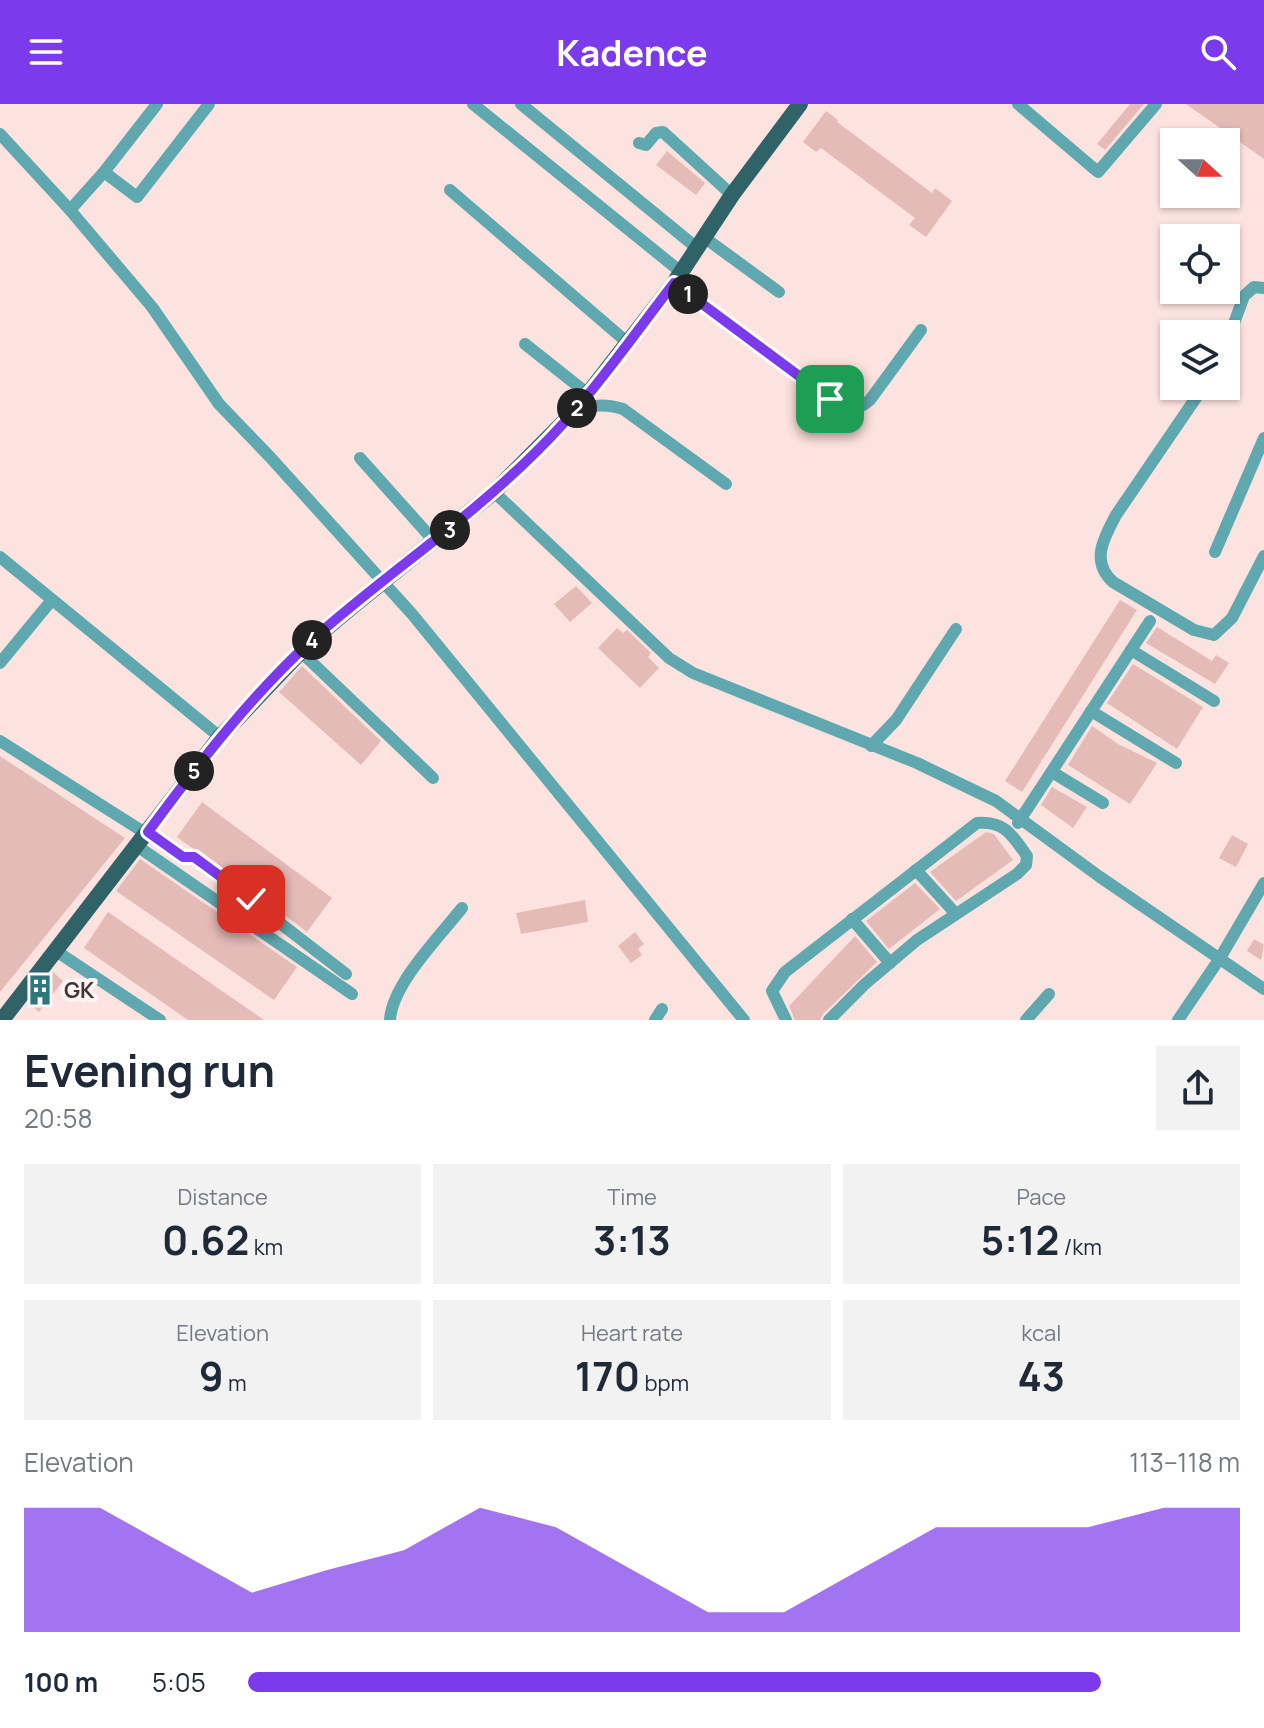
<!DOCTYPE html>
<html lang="en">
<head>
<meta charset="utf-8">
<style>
	:root { --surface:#fff; --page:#f2f2f3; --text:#1f2937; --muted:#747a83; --accent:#7c3aed }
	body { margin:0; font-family:Manrope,sans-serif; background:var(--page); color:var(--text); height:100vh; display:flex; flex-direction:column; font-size:30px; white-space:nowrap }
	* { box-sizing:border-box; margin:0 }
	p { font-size:26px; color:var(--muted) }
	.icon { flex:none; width:44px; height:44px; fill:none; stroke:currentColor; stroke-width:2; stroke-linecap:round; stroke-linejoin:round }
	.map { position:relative; height:916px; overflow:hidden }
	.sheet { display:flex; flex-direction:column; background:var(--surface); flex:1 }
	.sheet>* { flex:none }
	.needle { width:52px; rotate:111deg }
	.tools { position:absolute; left:1160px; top:24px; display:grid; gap:16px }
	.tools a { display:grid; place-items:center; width:80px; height:80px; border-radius:0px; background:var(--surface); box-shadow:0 2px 6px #0004; font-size:40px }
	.pin { position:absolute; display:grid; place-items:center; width:68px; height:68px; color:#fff; margin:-34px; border-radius:16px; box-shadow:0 4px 12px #0006 }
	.km { position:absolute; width:40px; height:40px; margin:-20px; border-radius:50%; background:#222; color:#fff; font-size:22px; line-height:40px; text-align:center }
	.round { display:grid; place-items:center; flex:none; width:84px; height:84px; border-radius:0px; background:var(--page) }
	.head { display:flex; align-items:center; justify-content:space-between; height:136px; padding:0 24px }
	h1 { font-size:44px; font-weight:700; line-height:60px }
	.figures { display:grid; grid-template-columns:repeat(3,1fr); gap:12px; height:136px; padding:8px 24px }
	.figures div { display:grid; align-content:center; border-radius:0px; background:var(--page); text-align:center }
	.figures b { font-size:40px; font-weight:700 }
	.figures small { font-size:22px; font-weight:400 }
	.figures p { font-size:22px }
	.chart { height:224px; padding:16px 24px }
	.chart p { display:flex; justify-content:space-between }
	.chart svg { width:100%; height:144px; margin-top:8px; fill:var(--accent); opacity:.7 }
	ul { padding:0 24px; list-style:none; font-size:26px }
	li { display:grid; grid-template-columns:128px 96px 1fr; align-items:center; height:60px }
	li i { height:20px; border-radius:10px; background:var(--accent) }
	header { display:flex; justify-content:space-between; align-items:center; height:104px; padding:0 24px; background:var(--accent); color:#fff; font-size:36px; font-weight:700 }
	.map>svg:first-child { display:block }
	.building { fill:#e5bbb8 }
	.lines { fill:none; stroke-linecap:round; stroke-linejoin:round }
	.minor { stroke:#60a8af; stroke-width:12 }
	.major { stroke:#306368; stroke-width:16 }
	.route-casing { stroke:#fff; stroke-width:16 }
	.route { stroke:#7c3aed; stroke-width:10 }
	.labels { text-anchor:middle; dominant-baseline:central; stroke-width:8; stroke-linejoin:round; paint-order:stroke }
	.poi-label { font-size:22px; font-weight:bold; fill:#453433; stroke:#fdf4f4; text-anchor:start }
</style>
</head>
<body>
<header><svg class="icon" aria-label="menu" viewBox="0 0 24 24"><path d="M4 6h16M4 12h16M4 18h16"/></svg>Kadence<svg class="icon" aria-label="search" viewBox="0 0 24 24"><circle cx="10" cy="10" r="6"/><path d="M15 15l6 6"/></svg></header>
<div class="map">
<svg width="1264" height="916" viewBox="0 0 1264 916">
	<rect width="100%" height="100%" fill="#fde3e0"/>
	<g class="building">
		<path d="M1130,0H1144L1105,46L1097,40Z"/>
		<path d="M1186,0H1264V55Z"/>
		<path d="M826,7L838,16L837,18L932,89L935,84L952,97L926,133L909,121L915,114L821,44L816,48L803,38Z"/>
		<path d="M667,47L705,79L696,91L656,61Z"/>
		<path d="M576,482L592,499L570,518L554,500Z"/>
		<path d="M1120,496L1137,506L1022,688L1005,677Z"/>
		<path d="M1157,523L1212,557L1216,551L1229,559L1215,580L1146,539Z"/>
		<path d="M617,524L623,529L627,526L651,549L648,553L659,564L640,584L598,544Z"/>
		<path d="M1133,560L1203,603L1177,645L1107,599Z"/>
		<path d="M302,562L381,637L361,661L279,588Z"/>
		<path d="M1092,622L1118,640L1157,659L1130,700L1068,661Z"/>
		<path d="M0,652L125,734L0,888Z"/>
		<path d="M1052,683L1087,703L1073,724L1041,701Z"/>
		<path d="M202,698L332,794L307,828L199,746L192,744L177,733Z"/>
		<path d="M986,728L994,730L1013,756L956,797L930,768Z"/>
		<path d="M1232,731L1248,740L1236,763L1219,754Z"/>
		<path d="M140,755L297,863L274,896L116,787Z"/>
		<path d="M915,779L940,805L889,845L866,817Z"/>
		<path d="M585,796L588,818L521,830L516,809Z"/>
		<path d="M108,808L264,916H188L84,844Z"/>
		<path d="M635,828L644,840L638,845L642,851L631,859L618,842Z"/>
		<path d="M855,832L877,858L823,910L820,916H795L789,902Z"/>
		<path d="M1254,835L1264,841L1261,856L1247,847Z"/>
		<path d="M53,868L63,877L39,908L29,899Z"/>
	</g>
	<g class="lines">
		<g class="minor">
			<path d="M473,0L681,168"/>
			<path d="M521,0L697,144"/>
			<path d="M1018,0L1098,68L1156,0"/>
			<path d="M0,30L70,106L152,203L219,300L270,353L412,510L744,916"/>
			<path d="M639,39L646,41L656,29L663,28L732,91"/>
			<path d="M104,68L137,93L209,0"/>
			<path d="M450,86L628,239"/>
			<path d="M70,106L104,68L157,0"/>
			<path d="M705,134L779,188"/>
			<path d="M674,179L830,295C845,305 855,309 870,296L921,226"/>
			<path d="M525,240L588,290"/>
			<path d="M1226,241L1244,192L1254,183L1264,184"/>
			<path d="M1204,282L1116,411C1104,434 1090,457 1113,478L1194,526L1214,531L1232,514L1264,452"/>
			<path d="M574,308C592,301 604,299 623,305L726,380"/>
			<path d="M360,354L435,438"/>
			<path d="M494,388L669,554L693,569L917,659L996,697L1100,773L1264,885"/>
			<path d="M1215,448L1264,334"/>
			<path d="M0,453L220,633"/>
			<path d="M1131,546L1214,597"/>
			<path d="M301,548L433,674"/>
			<path d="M0,559L51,497"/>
			<path d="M1091,607L1176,659"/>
			<path d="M0,637L183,753H194L346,870"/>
			<path d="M871,642L896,616L956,525"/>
			<path d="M1052,668L1103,699"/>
			<path d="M1018,719L1150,517"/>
			<path d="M137,742L352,890"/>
			<path d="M916,766L956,810"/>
			<path d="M852,815L890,859"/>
			<path d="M56,847L160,916"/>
			<path d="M390,916C392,880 440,832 462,804"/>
			<path d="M655,916L662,905"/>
			<path d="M786,916L772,887L785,868L977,719C1005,717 1012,731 1027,752L1026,761L1017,770L917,836L865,880L829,916"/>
			<path d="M1026,916L1049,890"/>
			<path d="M1178,916L1220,854L1264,779"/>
		</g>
		<path class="major" d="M2,916L220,633L269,581L311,537L354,501L494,388L574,308L674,179L732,91L800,0"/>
	</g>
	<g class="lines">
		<g class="route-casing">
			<path id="route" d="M251,795L194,753H183L148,728C198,660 250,593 313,535C386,470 467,417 536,348C588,297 630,236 674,179L830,295"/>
		</g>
		<use href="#route" class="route"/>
	</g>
	<defs>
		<g id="building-bare" transform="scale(2.4)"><path d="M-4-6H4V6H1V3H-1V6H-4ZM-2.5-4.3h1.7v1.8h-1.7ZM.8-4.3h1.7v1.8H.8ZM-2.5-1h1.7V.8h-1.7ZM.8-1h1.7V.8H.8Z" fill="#2c767c" stroke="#fdf4f4" stroke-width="2.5" paint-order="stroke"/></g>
	</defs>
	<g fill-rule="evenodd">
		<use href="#building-bare" x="40" y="886"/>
	</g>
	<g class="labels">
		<g class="poi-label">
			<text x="64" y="886">GK</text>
		</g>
	</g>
</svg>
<div class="tools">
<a><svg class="needle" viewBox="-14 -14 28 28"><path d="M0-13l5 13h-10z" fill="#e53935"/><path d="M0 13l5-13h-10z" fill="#747a83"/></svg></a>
<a><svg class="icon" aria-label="locate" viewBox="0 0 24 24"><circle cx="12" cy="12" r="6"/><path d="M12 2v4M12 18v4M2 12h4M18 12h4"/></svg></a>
<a><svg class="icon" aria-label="layers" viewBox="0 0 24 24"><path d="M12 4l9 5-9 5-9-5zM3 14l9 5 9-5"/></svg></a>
</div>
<div class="pin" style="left:830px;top:295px;background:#1e9e55"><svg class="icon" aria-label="arrive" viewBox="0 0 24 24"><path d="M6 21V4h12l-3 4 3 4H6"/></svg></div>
<div class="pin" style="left:251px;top:795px;background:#d93025"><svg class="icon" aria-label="check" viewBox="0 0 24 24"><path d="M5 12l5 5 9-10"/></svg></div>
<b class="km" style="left:688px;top:190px">1</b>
<b class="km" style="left:577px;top:304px">2</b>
<b class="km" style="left:450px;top:426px">3</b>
<b class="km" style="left:312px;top:536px">4</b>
<b class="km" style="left:194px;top:667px">5</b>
</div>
<section class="sheet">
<div class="head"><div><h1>Evening run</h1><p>20:58</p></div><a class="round"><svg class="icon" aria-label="share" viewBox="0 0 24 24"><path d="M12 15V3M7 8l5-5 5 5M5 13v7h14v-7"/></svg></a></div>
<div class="figures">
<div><p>Distance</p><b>0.62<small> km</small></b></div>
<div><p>Time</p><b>3:13</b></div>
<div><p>Pace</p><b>5:12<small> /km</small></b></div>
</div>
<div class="figures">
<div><p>Elevation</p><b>9<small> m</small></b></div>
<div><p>Heart rate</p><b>170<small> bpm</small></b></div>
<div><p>kcal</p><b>43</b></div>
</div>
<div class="chart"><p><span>Elevation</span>113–118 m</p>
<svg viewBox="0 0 160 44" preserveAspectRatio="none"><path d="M0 44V6L10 6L20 19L30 32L40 25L50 19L60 6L70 12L80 25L90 38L100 38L110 25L120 12L130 12L140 12L150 6L160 6V44z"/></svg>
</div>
<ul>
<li><b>100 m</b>5:05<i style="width:86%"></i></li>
</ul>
</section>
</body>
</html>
